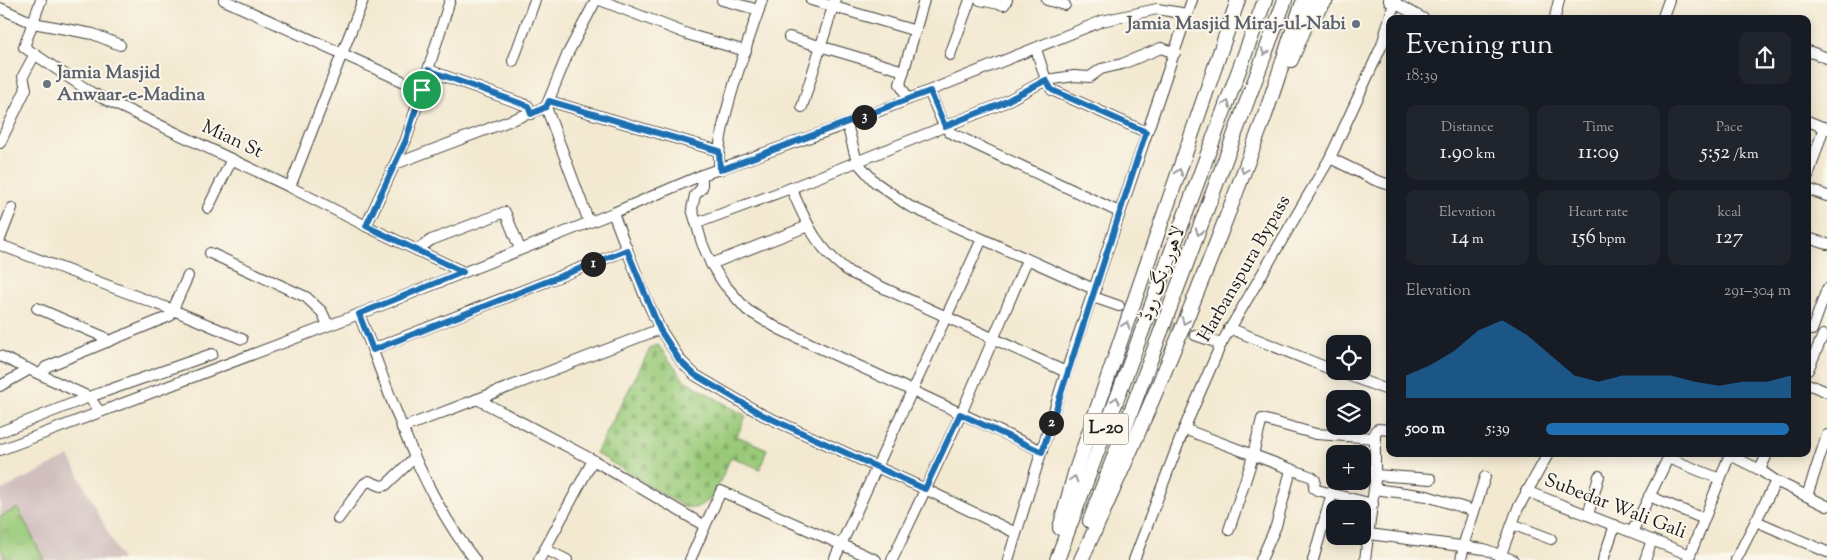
<!DOCTYPE html>
<html lang="en">
<head>
<meta charset="utf-8">
<style>
	:root { --surface:#171b24; --page:#20242c; --text:#f1f3f6; --muted:#9ea1a6; --accent:#1f6fb2 }
	body { margin:0; font-family:"Sorts Mill Goudy",Amiri,serif; background:var(--page); color:var(--text); height:100vh; display:flex; flex-direction:column; font-size:19px; white-space:nowrap }
	* { box-sizing:border-box; margin:0 }
	p { font-size:16px; color:var(--muted) }
	.icon { flex:none; width:28px; height:28px; fill:none; stroke:currentColor; stroke-width:2; stroke-linecap:round; stroke-linejoin:round }
	.map { position:relative; flex:1; overflow:hidden }
	.side { position:absolute; left:1386px; top:15px; width:425px; height:442px; display:flex; flex-direction:column; background:var(--surface); border-radius:10px; box-shadow:0 2px 12px #0003 }
	.side>* { flex:none }
	.controls { position:absolute; left:1326px; top:335px; display:grid; gap:10px }
	.controls a { display:grid; place-items:center; width:45px; height:45px; border-radius:10px; background:var(--surface); box-shadow:0 2px 12px #0003; font-size:25px }
	.pin { position:absolute; display:grid; place-items:center; width:42px; height:42px; color:#fff; margin:-21px; border:2px solid #fff; border-radius:50%; box-shadow:0 1px 5px #0007 }
	.km { position:absolute; width:25px; height:25px; margin:-12px; border-radius:50%; background:#222; color:#fff; font-size:14px; line-height:25px; text-align:center }
	.round { display:grid; place-items:center; flex:none; width:52px; height:52px; border-radius:10px; background:var(--page) }
	.head { display:flex; align-items:center; justify-content:space-between; height:85px; padding:0 20px }
	h1 { font-size:28px; font-weight:600; line-height:38px }
	.stats { display:grid; grid-template-columns:repeat(3,1fr); gap:8px; height:85px; padding:5px 20px }
	.stats div { display:grid; align-content:center; border-radius:10px; background:var(--page); text-align:center }
	.stats b { font-size:21px; font-weight:600 }
	.stats small { font-size:14px; font-weight:400 }
	.stats p { font-size:14px }
	.chart { height:140px; padding:10px 20px }
	.chart p { display:flex; justify-content:space-between }
	.chart svg { width:100%; height:90px; margin-top:5px; fill:var(--accent); opacity:.7 }
	ul { padding:0 20px; list-style:none; font-size:16px }
	li { display:grid; grid-template-columns:80px 60px 1fr; align-items:center; height:38px }
	li i { height:12px; border-radius:6px; background:var(--accent) }
	.map>svg:first-child { display:block }
	.railway { fill:#d1bfbe }
	.grass { fill:url(#grass-tufts); stroke:#5b734a }
	.cemetery { fill:url(#cemetery-stones); stroke:#5b734a }
	.lines { fill:none; stroke-linecap:round; stroke-linejoin:round }
	.minor-tunnel { stroke:#c8c0ad; stroke-width:10; stroke-dasharray:10 5; stroke-linecap:butt }
	.minor-casing { stroke:#3c3b37; stroke-width:12 }
	.highway-casing { stroke:#3c3b37; stroke-width:16 }
	.minor { stroke:#fff; stroke-width:10 }
	.highway { stroke:#fff; stroke-width:14 }
	.oneway { stroke:#999 }
	.route-casing { stroke:#fff; stroke-width:10 }
	.route { stroke:#1f6fb2; stroke-width:6 }
	.worship-dot { fill:#6b7280; stroke:#fbf7ec; stroke-width:2 }
	.labels { text-anchor:middle; dominant-baseline:central; stroke-width:4; stroke-linejoin:round; paint-order:stroke }
	.shield { fill:#fbf7ec; stroke:#5f5e5a; stroke-width:1 }
	.shield-label { font-size:18px; font-weight:bold; fill:#1c1c1c }
	.worship-label { font-size:19px; font-weight:bold; fill:#5b616d; stroke:#fbf7ec; text-anchor:end }
	.street-label { font-size:19px; fill:#1c1c1c; stroke:#fbf7ec }
</style>
</head>
<body>
<div class="map">
<svg width="1827" height="560" viewBox="0 0 1827 560">
	<defs>
		<pattern id="grass-tufts" width="24" height="20" patternUnits="userSpaceOnUse" patternTransform="scale(1.25)"><rect width="24" height="20" fill="#9aca79"/><path d="M3 7l-1-3M5 7V3M7 7l1-3M15 17l-1-3M17 17v-4M19 17l1-3" fill="none" stroke="#84ad68"/></pattern>
		<pattern id="cemetery-stones" width="16" height="16" patternUnits="userSpaceOnUse" patternTransform="scale(1.25)"><rect width="16" height="16" fill="#9aca79"/><path d="M2 7V4a2 2 0 0 1 4 0v3zM10 15v-3a2 2 0 0 1 4 0v3z" fill="#84ad68"/></pattern>
	</defs>
	<rect width="100%" height="100%" fill="#fbf7ec"/>
	<filter id="ink" filterUnits="userSpaceOnUse"><feTurbulence type="fractalNoise" baseFrequency=".02" numOctaves="2"/><feDisplacementMap in="SourceGraphic" scale="10" xChannelSelector="R" yChannelSelector="G"/><feConvolveMatrix kernelMatrix="1 2 1 2 8 2 1 2 1" color-interpolation-filters="sRGB"/></filter>
	<filter id="wash" filterUnits="userSpaceOnUse"><feTurbulence type="fractalNoise" baseFrequency=".0096" numOctaves="4" result="noise"/><feDisplacementMap in="SourceGraphic" scale="20" xChannelSelector="R" yChannelSelector="G"/><feGaussianBlur stdDeviation="1.12" result="paint"/><feColorMatrix in="noise" values="0 0 0 0 0 0 0 0 0 0 0 0 0 0 0 0 0 1.4 0 .05"/><feComposite in="paint" operator="in"/></filter>
	<g filter="url(#wash)">
		<rect width="100%" height="100%" fill="#f3e9d1"/>
		<path class="railway" d="M69,456L122,560H0V491Z"/>
		<path class="grass" d="M18,508L44,560H6L0,547V517Z"/>
		<path class="cemetery" d="M658,345L684,380L746,416L737,436L767,449L760,469L731,457L712,499L695,508L684,507L596,453L651,347Z"/>
	</g>
	<g filter="url(#ink)">
		<g class="lines">
			<path class="minor-tunnel" d="M1126,309L1195,335"/>
			<g class="minor-casing">
				<g id="minor">
					<path d="M41,0L24,47L92,93L290,187L366,226"/>
					<path d="M224,0L422,90"/>
					<path d="M450,0L406,140L366,226L463,272"/>
					<path d="M600,0L690,35L746,51"/>
					<path d="M722,0L759,10"/>
					<path d="M811,0L916,31"/>
					<path d="M980,0L1004,5L1007,0"/>
					<path d="M1047,0L1065,5"/>
					<path d="M1389,0L1424,19"/>
					<path d="M0,8L33,23L93,34L120,45"/>
					<path d="M1555,17L1559,0"/>
					<path d="M1313,19L1328,0"/>
					<path d="M1662,19L1669,0"/>
					<path d="M789,37L904,71"/>
					<path d="M1036,49L1046,80L1052,90L1146,132"/>
					<path d="M1808,51L1827,58"/>
					<path d="M950,55L970,0"/>
					<path d="M513,61L535,0"/>
					<path d="M428,70L528,106L531,114"/>
					<path d="M929,91L941,119L949,132L1119,212"/>
					<path d="M908,99L900,84L924,0"/>
					<path d="M549,101L719,151"/>
					<path d="M802,107L835,0"/>
					<path d="M1808,121L1827,129"/>
					<path d="M847,124L857,162L875,182L909,206L1096,290"/>
					<path d="M0,143L26,89L23,76L35,54"/>
					<path d="M1330,158L1375,180L1390,185"/>
					<path d="M395,164L546,107"/>
					<path d="M720,170C712,136 750,38 762,0"/>
					<path d="M702,175V188L695,195L692,209L702,243L711,264L724,284L747,310L779,329L1042,451"/>
					<path d="M1808,176L1824,127"/>
					<path d="M290,187L363,0"/>
					<path d="M1808,189L1827,196"/>
					<path d="M208,208L232,159"/>
					<path d="M613,213L644,294L660,329L681,361L695,375L763,415L925,489L1016,533"/>
					<path d="M589,222L546,107L568,53L596,0"/>
					<path d="M697,223L791,188"/>
					<path d="M1808,238L1827,244"/>
					<path d="M0,239L12,208"/>
					<path d="M0,245L173,310L242,339"/>
					<path d="M417,250L431,240L505,212L520,249"/>
					<path d="M210,253L306,297L322,312L328,325"/>
					<path d="M711,264L808,226"/>
					<path d="M1093,297L1119,306"/>
					<path d="M37,308L104,337L107,342"/>
					<path d="M359,314C392,398 418,488 475,560"/>
					<path d="M1229,328L1335,371"/>
					<path d="M1812,330L1827,289"/>
					<path d="M1195,335L1221,344"/>
					<path d="M373,349L627,250"/>
					<path d="M0,356L89,397L99,411"/>
					<path d="M1808,370L1823,335"/>
					<path d="M1337,371L1390,391"/>
					<path d="M1066,372L849,272C815,246 808,226 791,188L1001,104L1046,80L1074,76L1090,77L1101,69L1122,64L1161,48L1175,53"/>
					<path d="M41,374L46,367L170,316L188,276"/>
					<path d="M1808,384L1827,392"/>
					<path d="M0,386L25,372L27,368"/>
					<path d="M477,399L593,460L705,526L721,491L876,560"/>
					<path d="M402,428L660,329"/>
					<path d="M1184,429L1312,477L1315,480L1314,488L1317,490L1373,504"/>
					<path d="M0,432L89,397L212,354"/>
					<path d="M0,450L367,311L613,213L702,175L847,124L1102,21L1157,9L1187,14"/>
					<path d="M1730,455L1760,470L1767,454"/>
					<path d="M1668,458L1720,479"/>
					<path d="M1760,470L1776,481L1827,506"/>
					<path d="M1375,475L1431,479"/>
					<path d="M1374,489L1427,496L1474,511"/>
					<path d="M1526,491L1690,555"/>
					<path d="M1649,496L1704,519"/>
					<path d="M1807,496L1827,435"/>
					<path d="M1588,515L1599,476"/>
					<path d="M338,519L364,484L369,481L381,486L386,485L414,458"/>
					<path d="M1756,521L1827,552"/>
					<path d="M1512,524L1551,539"/>
					<path d="M1229,530L1250,466L1262,419L1316,434L1375,438"/>
					<path d="M1632,532L1670,454"/>
					<path d="M1369,534L1484,549L1513,560"/>
					<path d="M545,549L593,460"/>
					<path d="M539,560L545,549L567,560"/>
					<path d="M690,560L705,526"/>
					<path d="M834,560L982,239"/>
					<path d="M892,560L961,414L1027,260"/>
					<path d="M1008,560L1066,372L1192,0"/>
					<path d="M1134,560L1184,429L1221,344L1330,158L1382,45L1395,0"/>
					<path d="M1261,560L1276,526L1291,470"/>
					<path d="M1313,560L1332,493"/>
					<path d="M1365,560L1375,481V431L1378,429L1390,430"/>
					<path d="M1461,560L1465,540L1485,477"/>
					<path d="M1499,560L1518,508L1548,454"/>
					<path d="M1603,560L1615,525"/>
					<path d="M1645,560L1652,540"/>
					<path d="M1688,560L1730,454"/>
					<path d="M1736,560L1776,481"/>
				</g>
			</g>
			<g class="highway-casing">
				<g id="highway">
					<path d="M1391,0L1394,1"/>
					<path d="M1291,60L1316,0"/>
					<path d="M1090,521L1285,0"/>
					<path d="M1060,528L1075,473L1238,0"/>
					<path d="M1057,560L1265,0"/>
					<path d="M1081,560C1147,418 1207,273 1261,126C1277,84 1288,41 1304,0"/>
				</g>
			</g>
			<use href="#minor" class="minor"/>
			<use href="#highway" class="highway"/>
		</g>
		<defs><path id="oneway-chevron" d="M-2-3.5L2.5 0L-2 3.5" fill="none" stroke-width="1.6" stroke-linecap="round" stroke-linejoin="round" transform="scale(1.25)"/></defs>
		<g class="oneway">
			<use href="#oneway-chevron" transform="translate(1265 52) rotate(111)"/>
			<use href="#oneway-chevron" transform="translate(1227 104) rotate(-69)"/>
			<use href="#oneway-chevron" transform="translate(1244 170) rotate(111)"/>
			<use href="#oneway-chevron" transform="translate(1179 172) rotate(-71)"/>
			<use href="#oneway-chevron" transform="translate(1199 232) rotate(110)"/>
			<use href="#oneway-chevron" transform="translate(1185 321) rotate(112)"/>
			<use href="#oneway-chevron" transform="translate(1126 325) rotate(-71)"/>
			<use href="#oneway-chevron" transform="translate(1116 400) rotate(-70)"/>
			<use href="#oneway-chevron" transform="translate(1074 479) rotate(-74)"/>
		</g>
	</g>
	<g class="lines" filter="url(#ink)">
		<g class="route-casing">
			<path id="route" d="M428,70L528,106L531,114L546,107L549,101L719,151L720,170L930,91L945,126L1001,104L1046,80L1052,90L1146,132L1042,452L960,414L925,489L763,415L695,375L680,361L660,330L627,250L373,350L359,314L463,272L366,226L406,140Z"/>
		</g>
		<use href="#route" class="route"/>
	</g>
	<g class="worship-dot">
		<circle cx="1356" cy="24" r="5"/>
		<circle cx="47" cy="84" r="5"/>
	</g>
	<g class="labels">
		<rect class="shield" x="1083.5" y="413.5" width="45" height="31" rx="4"/>
		<g class="shield-label">
			<text x="1106" y="429">L-20</text>
		</g>
		<g class="worship-label">
			<text x="1346" y="24">Jamia Masjid Miraj-ul-Nabi</text>
			<text x="57" y="73" text-anchor="start">Jamia Masjid<tspan x="57" dy="22">Anwaar-e-Madina</tspan></text>
		</g>
		<g class="street-label">
			<text transform="translate(232 140) rotate(25)">Mian St</text>
			<text transform="translate(1245 269) rotate(-60)">Harbanspura Bypass</text>
			<text transform="translate(1163 274) rotate(-70)">لاہور رنگ روڈ</text>
			<text transform="translate(1615 507) rotate(21)">Subedar Wali Gali</text>
		</g>
	</g>
</svg>
<div class="controls">
<a><svg class="icon" aria-label="locate" viewBox="0 0 24 24"><circle cx="12" cy="12" r="6"/><path d="M12 2v4M12 18v4M2 12h4M18 12h4"/></svg></a>
<a><svg class="icon" aria-label="layers" viewBox="0 0 24 24"><path d="M12 4l9 5-9 5-9-5zM3 14l9 5 9-5"/></svg></a>
<a>+</a>
<a>−</a>
</div>
<div class="pin" style="left:422px;top:90px;background:#1e9e55"><svg class="icon" aria-label="arrive" viewBox="0 0 24 24"><path d="M6 21V4h12l-3 4 3 4H6"/></svg></div>
<b class="km" style="left:593px;top:264px">1</b>
<b class="km" style="left:1051px;top:423px">2</b>
<b class="km" style="left:864px;top:117px">3</b>
<section class="side">
<div class="head"><div><h1>Evening run</h1><p>18:39</p></div><a class="round"><svg class="icon" aria-label="share" viewBox="0 0 24 24"><path d="M12 15V3M7 8l5-5 5 5M5 13v7h14v-7"/></svg></a></div>
<div class="stats">
<div><p>Distance</p><b>1.90<small> km</small></b></div>
<div><p>Time</p><b>11:09</b></div>
<div><p>Pace</p><b>5:52<small> /km</small></b></div>
</div>
<div class="stats">
<div><p>Elevation</p><b>14<small> m</small></b></div>
<div><p>Heart rate</p><b>156<small> bpm</small></b></div>
<div><p>kcal</p><b>127</b></div>
</div>
<div class="chart"><p><span>Elevation</span>291–304 m</p>
<svg viewBox="0 0 160 44" preserveAspectRatio="none"><path d="M0 44V33L10 28L20 21L30 11L40 6L50 13L60 23L70 33L80 36L90 33L100 33L110 33L120 36L130 38L140 36L150 36L160 33V44z"/></svg>
</div>
<ul>
<li><b>500 m</b>5:39<i style="width:99%"></i></li>
</ul>
</section>
</div>
</body>
</html>
